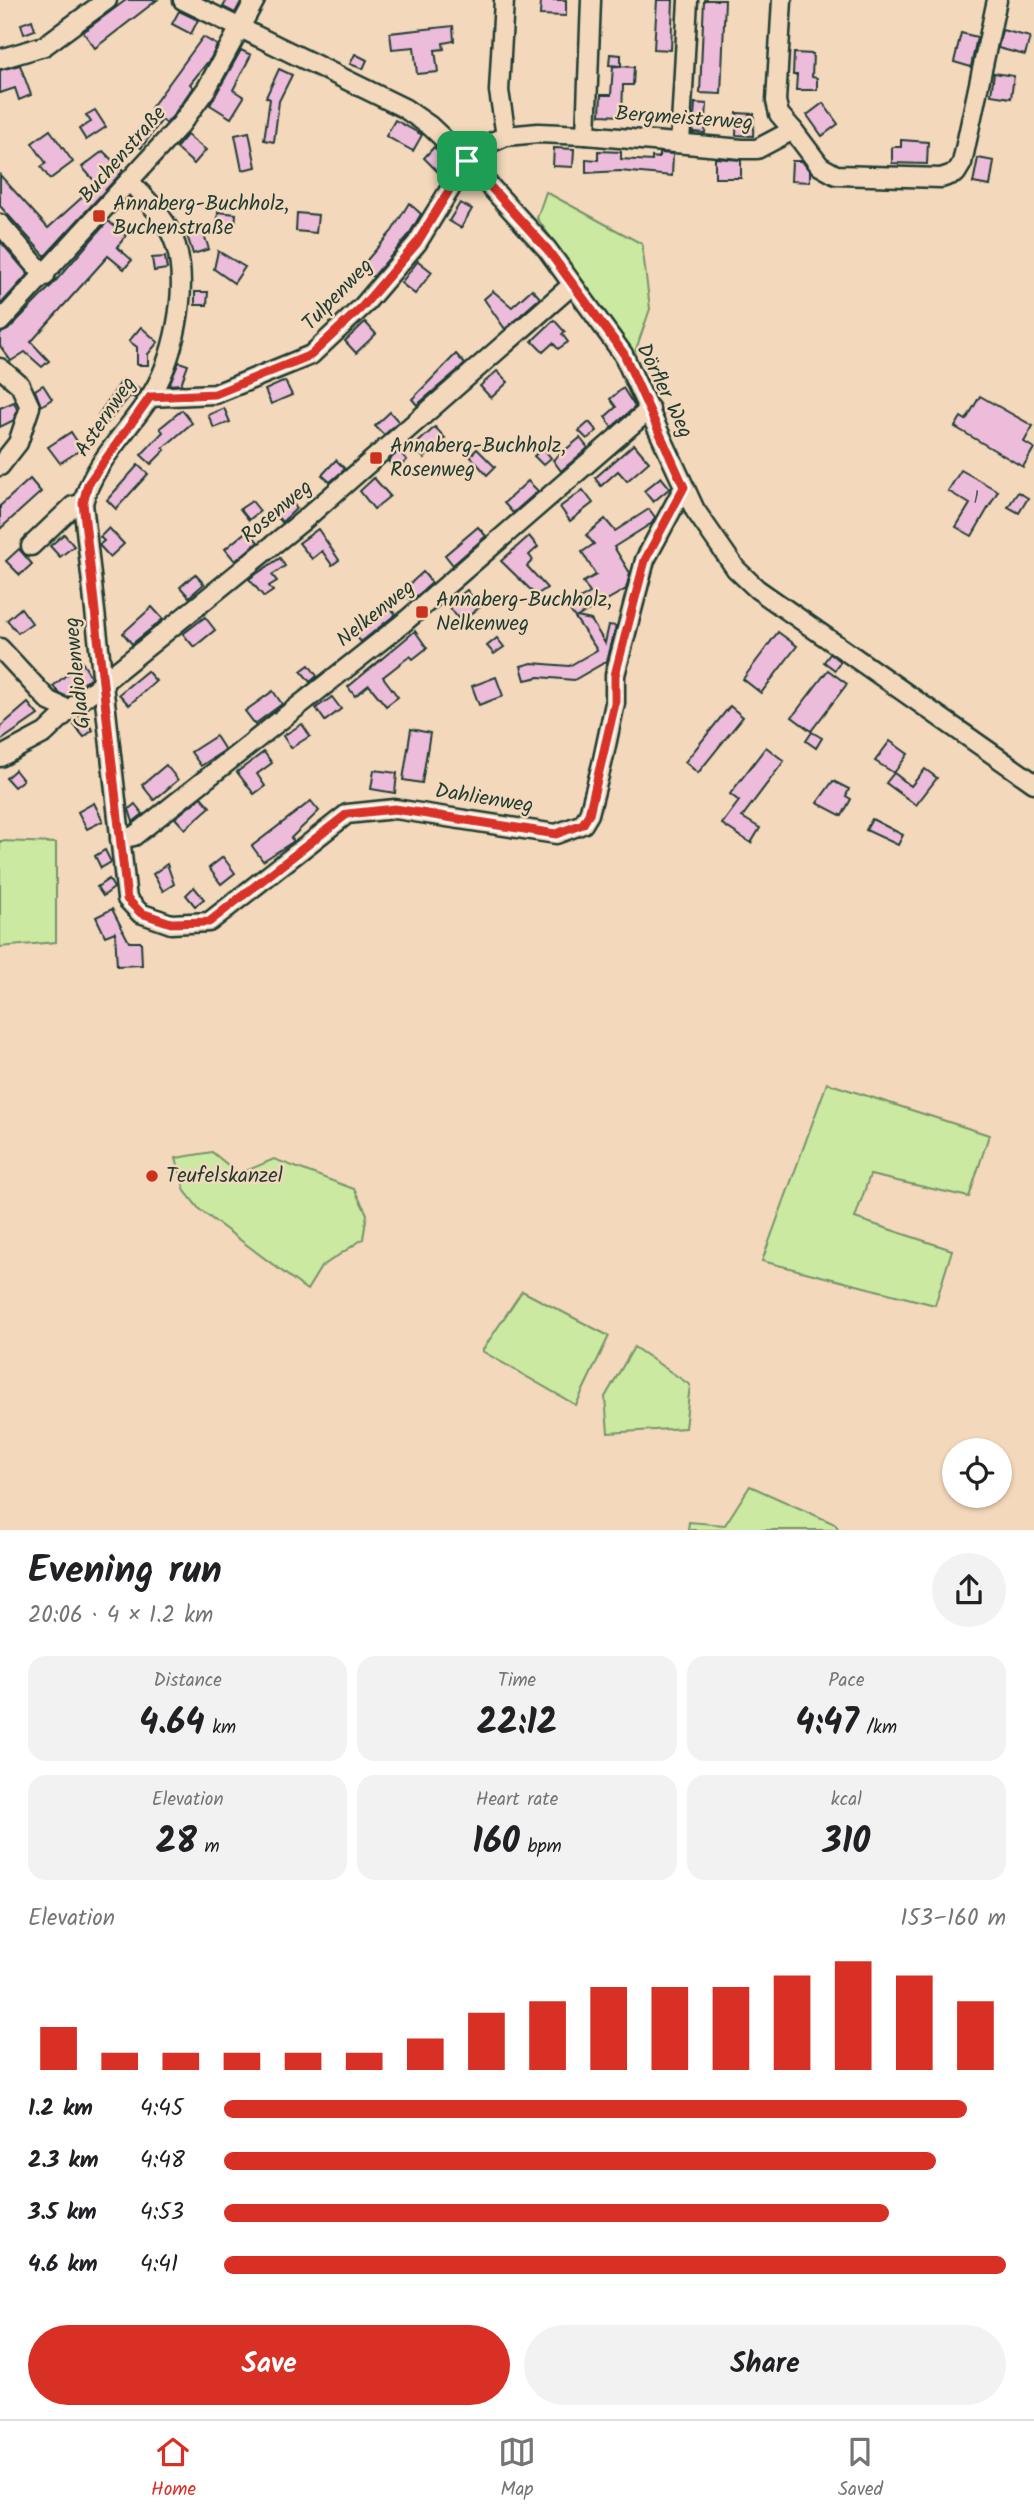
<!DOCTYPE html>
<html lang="en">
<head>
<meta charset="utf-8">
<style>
	:root { --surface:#fff; --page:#f2f2f2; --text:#202124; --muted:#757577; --line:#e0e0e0; --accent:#d93025 }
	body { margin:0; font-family:Kalam,sans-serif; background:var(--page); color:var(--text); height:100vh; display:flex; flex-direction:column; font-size:26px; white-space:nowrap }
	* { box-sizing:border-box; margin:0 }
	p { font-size:23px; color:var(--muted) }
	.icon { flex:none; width:38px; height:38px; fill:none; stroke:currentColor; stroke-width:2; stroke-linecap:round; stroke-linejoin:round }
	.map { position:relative; height:1530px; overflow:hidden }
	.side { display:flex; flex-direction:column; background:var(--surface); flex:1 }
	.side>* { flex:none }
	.fabs { position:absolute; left:942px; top:1438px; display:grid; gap:14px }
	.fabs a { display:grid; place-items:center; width:70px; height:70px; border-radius:50%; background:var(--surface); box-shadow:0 2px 5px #0004; font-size:35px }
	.pin { position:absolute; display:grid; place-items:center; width:60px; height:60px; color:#fff; margin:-30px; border-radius:14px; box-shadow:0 4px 10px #0006 }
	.round { display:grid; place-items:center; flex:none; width:74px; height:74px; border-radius:37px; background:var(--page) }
	.head { display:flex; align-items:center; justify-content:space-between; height:119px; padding:0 28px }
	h1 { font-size:38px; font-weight:700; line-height:52px }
	.figures { display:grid; grid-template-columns:repeat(3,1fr); gap:10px; height:119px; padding:7px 28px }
	.figures div { display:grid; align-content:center; border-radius:18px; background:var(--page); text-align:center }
	.figures b { font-size:35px; font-weight:700 }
	.figures small { font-size:19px; font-weight:400 }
	.figures p { font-size:19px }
	.chart { height:196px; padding:14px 28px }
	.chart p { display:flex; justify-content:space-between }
	.chart svg { width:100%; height:126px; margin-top:7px; stroke:var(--accent); stroke-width:6 }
	.primary-button { display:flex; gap:14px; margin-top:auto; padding:14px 28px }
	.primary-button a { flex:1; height:80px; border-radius:42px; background:var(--accent); color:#fff; font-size:28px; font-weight:700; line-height:80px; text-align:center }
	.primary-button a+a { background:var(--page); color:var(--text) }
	ul { padding:0 28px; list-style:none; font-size:23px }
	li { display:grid; grid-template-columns:112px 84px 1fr; align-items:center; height:52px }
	li i { height:18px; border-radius:9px; background:var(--accent) }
	.menu { display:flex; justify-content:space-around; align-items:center; height:98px; border-top:2px solid var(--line); background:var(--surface); font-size:19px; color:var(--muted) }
	.menu a { display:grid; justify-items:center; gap:4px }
	.menu .selected { color:var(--accent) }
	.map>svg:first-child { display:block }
	.green { fill:#cbe9a0; stroke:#75936a; stroke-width:2 }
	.building { fill:#eebcdb; stroke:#1f3d34; stroke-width:2 }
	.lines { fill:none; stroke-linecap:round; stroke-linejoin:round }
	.minor-casing { stroke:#1f3d34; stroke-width:23 }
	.minor { stroke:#f4d8bb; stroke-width:18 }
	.route-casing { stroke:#fff; stroke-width:14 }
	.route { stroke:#d93025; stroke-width:9 }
	.poi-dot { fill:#c8321e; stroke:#f4d8bb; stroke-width:2.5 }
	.labels { text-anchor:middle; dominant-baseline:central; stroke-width:5; stroke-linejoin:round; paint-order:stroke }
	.number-label { font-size:18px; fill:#535d5e }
	.street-label { font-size:21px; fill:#1f3d34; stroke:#f4d8bb }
	.poi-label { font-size:21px; fill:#1f3d34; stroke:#f4d8bb; text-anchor:start }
</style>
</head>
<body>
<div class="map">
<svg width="1034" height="1530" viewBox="0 0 1034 1530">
	<rect width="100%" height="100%" fill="#f4d8bb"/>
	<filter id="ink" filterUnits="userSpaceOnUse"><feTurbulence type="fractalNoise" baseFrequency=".0143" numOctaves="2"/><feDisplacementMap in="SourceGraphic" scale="14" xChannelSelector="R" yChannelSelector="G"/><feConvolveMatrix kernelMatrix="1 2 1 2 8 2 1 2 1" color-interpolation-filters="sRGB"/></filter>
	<g filter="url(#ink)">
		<g class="green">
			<path d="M546,192L642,244L650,309L634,355L537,218Z"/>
			<path d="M0,841L56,843V942L0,947Z"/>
			<path d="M827,1083L989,1135L969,1197L870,1175L855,1218L952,1250L935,1305L762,1261Z"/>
			<path d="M212,1152L239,1174L274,1159L354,1189L367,1214L363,1239L321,1267L307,1290L200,1210L185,1191L176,1158Z"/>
			<path d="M522,1291L609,1336L576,1405L482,1351Z"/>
			<path d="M634,1347L690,1385L685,1428L608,1433L605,1397Z"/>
			<path d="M750,1486L835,1524L839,1530H688L689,1522L725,1525Z"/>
		</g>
		<g class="building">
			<path d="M126,0H157L95,48L83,32Z"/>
			<path d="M227,0H242L235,13L223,7Z"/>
			<path d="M541,0H566V16L540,15Z"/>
			<path d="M657,0H673L671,50L654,49Z"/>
			<path d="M704,0H725L721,94L700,93Z"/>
			<path d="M179,11L198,20L191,34L172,24Z"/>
			<path d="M32,20L35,30L24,34L21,24Z"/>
			<path d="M453,26L454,41L443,43L444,49L435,50L438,72L417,74L414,47L392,49L390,33Z"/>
			<path d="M1002,30L1030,37L1025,55L998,48Z"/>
			<path d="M961,33L977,37L971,67L954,62Z"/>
			<path d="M203,37L217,45L211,58L190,84L193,87L172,117L166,123L162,120L141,148L130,139L154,112L151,108Z"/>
			<path d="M241,50L251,55L233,90L244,97L231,118L210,105Z"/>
			<path d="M794,53L813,54L812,77L817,78V90H796L797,75H793Z"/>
			<path d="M355,54L367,60L363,69L350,64Z"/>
			<path d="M610,54L621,55V66L609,65Z"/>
			<path d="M20,65L31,95L19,100L15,88L0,93V70Z"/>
			<path d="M613,66L634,67L633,85H623L622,116L600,115L601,95H611Z"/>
			<path d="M279,69L292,75L279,101L274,142L264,140L270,99L266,97Z"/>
			<path d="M994,73L1014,76L1011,98L991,95Z"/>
			<path d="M695,103L707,104L705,133L693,132Z"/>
			<path d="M823,103L838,124L822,136L807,115Z"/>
			<path d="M95,110L106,127L86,140L79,129L91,122L86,115Z"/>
			<path d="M737,113L754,114L753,136L736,135Z"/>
			<path d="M395,120L422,135L413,151L386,136Z"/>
			<path d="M50,130L73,162L50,179L41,167L46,163L32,143Z"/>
			<path d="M249,132L256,167L242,170L235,135Z"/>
			<path d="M187,135L206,150L194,164L176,148Z"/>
			<path d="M901,140L928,142L927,164L892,163V147H901Z"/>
			<path d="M434,147L452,164L444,178L424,158Z"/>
			<path d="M554,148L574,149L573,167L553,166Z"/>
			<path d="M103,151L123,171L45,256L0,206V175L48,228L97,184L82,167Z"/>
			<path d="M598,151L621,152V159L652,161V157L659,158V153L673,154L672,176L620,171L586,173V159L598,160Z"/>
			<path d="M715,158L741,160V178H715Z"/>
			<path d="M978,158L994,161L990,186L973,183Z"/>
			<path d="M792,161H802L810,172V182L791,181Z"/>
			<path d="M409,203L421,214L408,236L373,277L361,267L392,231Z"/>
			<path d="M460,203L472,209L461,228L449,221Z"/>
			<path d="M218,212L236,214L235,226L217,224Z"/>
			<path d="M297,213L318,215L316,233L296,231Z"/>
			<path d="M108,221L126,236L117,247L132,260L124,269L108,256L31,342L49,361L42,367L25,352L11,361L0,346V333L8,330L53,284Z"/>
			<path d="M201,226L209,249L193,254L187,235L192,233L191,229Z"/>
			<path d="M0,241L28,274L0,305Z"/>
			<path d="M218,251L245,267L234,283L214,269Z"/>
			<path d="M165,257L167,269L154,271L152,258Z"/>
			<path d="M418,261L432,272L415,294L401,283Z"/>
			<path d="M532,289L540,298L505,329L484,299L493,291L512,307Z"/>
			<path d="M195,292H208L207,305H195Z"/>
			<path d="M554,320L565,332L562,334L568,342L558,349L553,343L543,352L532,341Z"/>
			<path d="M365,322L376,334L356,353L345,341Z"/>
			<path d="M141,327L158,342L148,354V365H137V347L129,341Z"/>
			<path d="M456,354L465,364L417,405L412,399Z"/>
			<path d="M179,362L188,365L181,384L169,385Z"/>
			<path d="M497,371L508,382L491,398L480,386Z"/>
			<path d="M123,379L141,389L135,398L130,396L107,423L98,415Z"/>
			<path d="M285,381L292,395L271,404L265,390Z"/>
			<path d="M43,385L52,399L41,406L35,390Z"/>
			<path d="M623,388L635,407L612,427L605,417L616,407L610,399Z"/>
			<path d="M980,396L1033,426L1024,442L1034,448L1023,467L955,427L961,417L966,420Z"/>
			<path d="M14,402L17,409L14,420L0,427V408Z"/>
			<path d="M224,408L230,422L214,428L208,415Z"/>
			<path d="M182,410L192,423L163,448L165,450L151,464L141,455L163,432L160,428Z"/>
			<path d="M390,412L399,422L384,435L375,426Z"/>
			<path d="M589,422L597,431L587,439L579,431Z"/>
			<path d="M435,427L445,438L424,458L413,447Z"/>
			<path d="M71,432L82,449L60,463L48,447Z"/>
			<path d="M580,438L588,448L561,471L553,460Z"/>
			<path d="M634,444L649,462L627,481L618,471L601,486L595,478Z"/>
			<path d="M543,448L551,458L543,465L534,456Z"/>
			<path d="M477,449L495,467L487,475L470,456Z"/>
			<path d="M399,451L407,460L396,470L388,461Z"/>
			<path d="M336,460L345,469L330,482L322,475Z"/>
			<path d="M138,465L148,474L116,509L107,500Z"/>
			<path d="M961,470L998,491L972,536L956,527L970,504L948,491Z"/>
			<path d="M661,477L670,488L653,502L644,491Z"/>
			<path d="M374,478L390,496L374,509L360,491Z"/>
			<path d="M30,479L41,492L0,529V506Z"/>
			<path d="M528,481L538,491L513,513L504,503Z"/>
			<path d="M583,490L593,503L570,521L560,507Z"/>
			<path d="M1018,492L1028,498L1019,513L1008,507Z"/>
			<path d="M288,499L297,508L282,522L273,512Z"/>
			<path d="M252,501L260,511L249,520L240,509Z"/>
			<path d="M649,509L655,517L652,523L614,547L630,573L626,589L577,617L591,620L605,643L609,625L616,626L607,661L574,680L539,677L525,680L521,666L532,663L569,666L597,650L567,606L590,593L583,582L596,575L582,552L594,544L586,535L605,519L615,531Z"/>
			<path d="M478,527L486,536L453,565L445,555Z"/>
			<path d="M109,528L124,544L110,557L99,545L104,541L100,537Z"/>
			<path d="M318,529L339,560L332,565L322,551L312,559L299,543Z"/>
			<path d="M248,530L258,542L235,561L225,549Z"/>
			<path d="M64,534L74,546L60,557L50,546Z"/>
			<path d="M529,536L538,547L529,555L533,560L527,566L547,588L536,595L501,561Z"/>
			<path d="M19,549L32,564L20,575L6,561Z"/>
			<path d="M280,558L285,566L272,575L277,581L269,586L273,591L264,597L249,579Z"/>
			<path d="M423,572L432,583L411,601L402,591Z"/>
			<path d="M195,574L204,584L189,597L180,587Z"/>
			<path d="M467,590L480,607L461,622L448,605Z"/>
			<path d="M152,607L163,619L132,644L123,633Z"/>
			<path d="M389,607L396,614L361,642L352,631L372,616L375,619Z"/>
			<path d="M21,608L32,623L18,633L7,620Z"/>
			<path d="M205,617L215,630L194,647L183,634Z"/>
			<path d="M415,631L427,648L413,659L410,656L383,677L398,697L386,706L369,685L355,696L348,687Z"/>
			<path d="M778,632L797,646L761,693L743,679Z"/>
			<path d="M497,638L504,647L494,654L487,646Z"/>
			<path d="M830,654L841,661L835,670L824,662Z"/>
			<path d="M82,662L91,677L67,697L59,693L53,686Z"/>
			<path d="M309,665L317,676L310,682L301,671Z"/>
			<path d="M828,670L847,684L811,731L792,717Z"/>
			<path d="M147,671L156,681L129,705L119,694Z"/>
			<path d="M496,677L503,696L479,705L472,686Z"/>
			<path d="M273,691L282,704L255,724L245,711Z"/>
			<path d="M332,697L341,709L325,721L316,708Z"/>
			<path d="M28,703L38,715L0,741V727Z"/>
			<path d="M730,706L743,717L698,773L685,762Z"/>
			<path d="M83,718L93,730L84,737L74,725Z"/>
			<path d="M302,724L310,736L291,748L283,736Z"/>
			<path d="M411,729L430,733L422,783L403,780Z"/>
			<path d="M812,732L822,738L816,748L806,741Z"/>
			<path d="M216,736L225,750L201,766L191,752Z"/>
			<path d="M890,741L908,754L894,773L875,761Z"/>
			<path d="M766,747L784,761L742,817L760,828L751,843L722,824L739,801L730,794Z"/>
			<path d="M264,752L272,763L257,774L265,786L254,794L237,772Z"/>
			<path d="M166,765L178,780L154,800L142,785Z"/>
			<path d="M925,769L937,778L916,805L886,783L894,773L911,786Z"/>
			<path d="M15,770L23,780L14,787L6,778Z"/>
			<path d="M374,770L397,773L395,793L371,789Z"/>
			<path d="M833,781L849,789L846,796L851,799L842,816L817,803Z"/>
			<path d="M201,797L210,807L185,829L175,818Z"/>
			<path d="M311,801L319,811L291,838L294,841L263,861L252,846Z"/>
			<path d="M94,803L103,821L87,829L78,812Z"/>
			<path d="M135,804L143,814L133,822L129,809Z"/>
			<path d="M872,819L903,835L898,845L866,830Z"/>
			<path d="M105,850L111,862L101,868L95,856Z"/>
			<path d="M223,857L235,873L221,884L209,868Z"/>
			<path d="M167,864L174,884L163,891L153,874Z"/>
			<path d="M109,879L114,888L103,896L97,887Z"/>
			<path d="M194,887L204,899L195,906L186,895Z"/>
			<path d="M112,909L129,942H141L142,965L117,966L115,932L105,936L96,917Z"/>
		</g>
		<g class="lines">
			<g class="minor-casing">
				<g id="minor">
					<path d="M183,0L404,108L430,126L467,161L547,249L623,354L695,510L736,569L757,589L1034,783"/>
					<path d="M504,0L499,91L506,136"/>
					<path d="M782,0L776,101L779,114L793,130"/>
					<path d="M0,59L44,46L107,0"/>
					<path d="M586,135L591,0"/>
					<path d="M680,143L688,0"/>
					<path d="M130,182C148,201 168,220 176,246C189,290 174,362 148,400C126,433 93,464 83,503L127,899L140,913L171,924L209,922L347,814L395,809L556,834L583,824L589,814L602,764L615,703V675L645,560L684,487"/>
					<path d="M0,224L45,276"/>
					<path d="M0,322L181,124L207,88L255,0"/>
					<path d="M0,368L20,385L30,407L18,443L0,466"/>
					<path d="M150,397L215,394L311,355L363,306L417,243L474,150L506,136L538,133L586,135L742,149H757L793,130L820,166L836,175L941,178L956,173L962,163L997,0"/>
					<path d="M31,546L73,506L83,503"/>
					<path d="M0,648L49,701L69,710"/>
					<path d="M0,757L45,733L69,710L305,519L572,285"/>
					<path d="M120,839L134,836L402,624L650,409"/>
				</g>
			</g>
			<use href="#minor" class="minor"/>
		</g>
	</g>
	<g class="lines" filter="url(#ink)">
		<g class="route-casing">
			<path id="route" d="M467,161L547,249L624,354L684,487L645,560L615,675V704L589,814L583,824L556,834L395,809L347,814L209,922L171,923L141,913L127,899L83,503L88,484L150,397L215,394L311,355L363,306L417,243Z"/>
		</g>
		<use href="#route" class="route"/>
	</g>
	<g class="poi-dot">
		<rect x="92" y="209" width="14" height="14" rx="3.5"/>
		<rect x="369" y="451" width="14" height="14" rx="3.5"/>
		<rect x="415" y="605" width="14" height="14" rx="3.5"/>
		<circle cx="152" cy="1176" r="7"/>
	</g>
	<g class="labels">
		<g class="number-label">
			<text x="976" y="498">1</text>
		</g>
		<g class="street-label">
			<text transform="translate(684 119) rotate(4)">Bergmeisterweg</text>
			<text transform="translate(123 155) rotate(-49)">Buchenstraße</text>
			<text transform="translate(338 295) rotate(-46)">Tulpenweg</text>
			<text transform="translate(664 391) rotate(64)">Dörfler Weg</text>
			<text transform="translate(106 417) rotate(-56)">Asternweg</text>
			<text transform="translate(277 512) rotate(-40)">Rosenweg</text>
			<text transform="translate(376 614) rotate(-39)">Nelkenweg</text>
			<text transform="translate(78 673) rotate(-96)">Gladiolenweg</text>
			<text transform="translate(484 799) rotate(9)">Dahlienweg</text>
		</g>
		<g class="poi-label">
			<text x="113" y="204">Annaberg-Buchholz,<tspan x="113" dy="24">Buchenstraße</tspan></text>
			<text x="390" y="446">Annaberg-Buchholz,<tspan x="390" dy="24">Rosenweg</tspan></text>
			<text x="436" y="600">Annaberg-Buchholz,<tspan x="436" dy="24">Nelkenweg</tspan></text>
			<text x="166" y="1176">Teufelskanzel</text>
		</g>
	</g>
</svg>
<div class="fabs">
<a><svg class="icon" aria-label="locate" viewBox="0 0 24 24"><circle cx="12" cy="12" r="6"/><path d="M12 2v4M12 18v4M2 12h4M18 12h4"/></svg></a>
</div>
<div class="pin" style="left:467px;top:161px;background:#1e9e55"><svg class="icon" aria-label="arrive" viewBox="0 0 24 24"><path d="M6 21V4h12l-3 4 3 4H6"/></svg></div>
</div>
<section class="side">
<div class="head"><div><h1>Evening run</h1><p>20:06 · 4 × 1.2 km</p></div><a class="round"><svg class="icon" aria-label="share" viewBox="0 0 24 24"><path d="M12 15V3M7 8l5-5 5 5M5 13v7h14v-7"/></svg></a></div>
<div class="figures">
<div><p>Distance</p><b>4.64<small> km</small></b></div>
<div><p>Time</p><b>22:12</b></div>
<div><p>Pace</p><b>4:47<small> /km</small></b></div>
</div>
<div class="figures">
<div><p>Elevation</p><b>28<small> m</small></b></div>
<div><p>Heart rate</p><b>160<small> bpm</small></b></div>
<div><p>kcal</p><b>310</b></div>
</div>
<div class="chart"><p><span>Elevation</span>153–160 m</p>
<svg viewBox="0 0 160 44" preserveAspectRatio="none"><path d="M5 44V29M15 44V38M25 44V38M35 44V38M45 44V38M55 44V38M65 44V33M75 44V24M85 44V20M95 44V15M105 44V15M115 44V15M125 44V11M135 44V6M145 44V11M155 44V20"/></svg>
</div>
<ul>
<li><b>1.2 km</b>4:45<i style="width:95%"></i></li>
<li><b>2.3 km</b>4:48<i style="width:91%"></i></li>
<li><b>3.5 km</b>4:53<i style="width:85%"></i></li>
<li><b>4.6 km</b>4:41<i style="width:100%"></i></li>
</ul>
<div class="primary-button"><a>Save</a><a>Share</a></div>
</section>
<nav class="menu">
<a class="selected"><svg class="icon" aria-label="home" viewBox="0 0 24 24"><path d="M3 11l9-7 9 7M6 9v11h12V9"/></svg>Home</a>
<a><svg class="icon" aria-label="map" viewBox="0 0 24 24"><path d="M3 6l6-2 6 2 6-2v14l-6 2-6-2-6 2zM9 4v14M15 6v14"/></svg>Map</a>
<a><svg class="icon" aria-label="saved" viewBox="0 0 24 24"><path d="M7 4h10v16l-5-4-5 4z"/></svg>Saved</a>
</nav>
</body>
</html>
